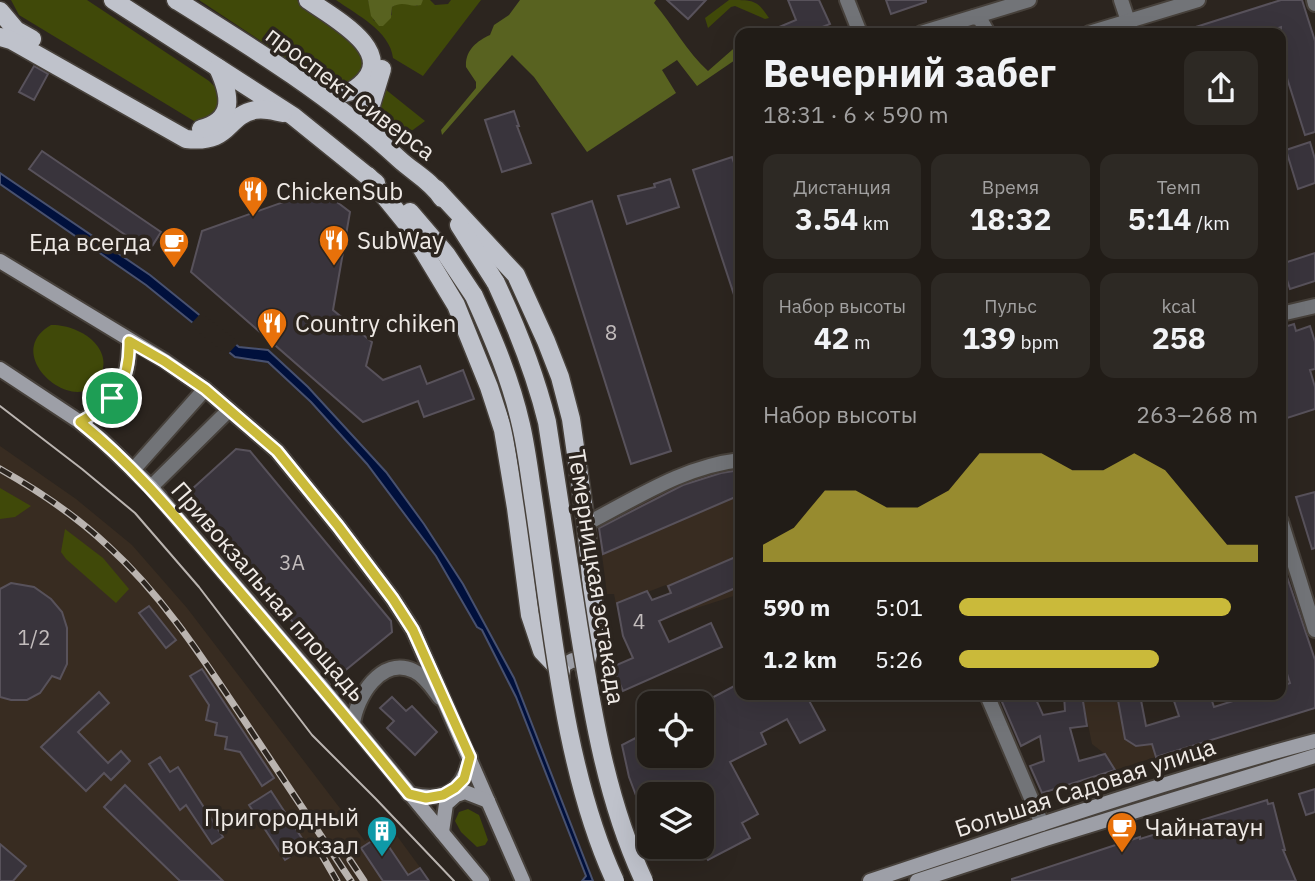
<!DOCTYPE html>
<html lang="ru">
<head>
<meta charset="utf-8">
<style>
	:root { --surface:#211c17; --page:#2d2924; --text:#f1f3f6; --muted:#a2a1a1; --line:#3e3a36; --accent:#caba3a }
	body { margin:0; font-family:"IBM Plex Sans",sans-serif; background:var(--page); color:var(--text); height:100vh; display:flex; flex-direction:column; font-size:26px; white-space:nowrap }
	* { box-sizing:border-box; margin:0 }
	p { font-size:23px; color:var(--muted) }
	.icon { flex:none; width:38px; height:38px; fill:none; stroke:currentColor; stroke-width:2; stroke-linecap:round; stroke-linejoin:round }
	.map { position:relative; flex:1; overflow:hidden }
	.sheet { position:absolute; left:735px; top:28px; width:551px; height:672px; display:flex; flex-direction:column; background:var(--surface); border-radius:14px; box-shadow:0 7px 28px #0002,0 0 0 2px var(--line) }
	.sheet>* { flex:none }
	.controls { position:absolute; left:637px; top:691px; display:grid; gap:14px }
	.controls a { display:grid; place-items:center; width:77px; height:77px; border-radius:14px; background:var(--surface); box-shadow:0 7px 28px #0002,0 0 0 2px var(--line); font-size:35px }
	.pin { position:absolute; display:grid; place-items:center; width:60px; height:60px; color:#fff; margin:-30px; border:4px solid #fff; border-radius:50%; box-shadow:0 2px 7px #0007 }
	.round { display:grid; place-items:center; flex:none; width:74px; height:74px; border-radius:14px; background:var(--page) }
	.headline { display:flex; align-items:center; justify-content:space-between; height:119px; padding:0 28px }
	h1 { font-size:38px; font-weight:800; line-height:52px }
	.metrics { display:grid; grid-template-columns:repeat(3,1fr); gap:10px; height:119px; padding:7px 28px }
	.metrics div { display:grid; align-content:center; border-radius:14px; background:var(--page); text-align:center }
	.metrics b { font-size:30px; font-weight:800 }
	.metrics small { font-size:19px; font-weight:400 }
	.metrics p { font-size:19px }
	.chart { height:196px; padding:14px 28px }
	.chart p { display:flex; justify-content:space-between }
	.chart svg { width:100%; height:126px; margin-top:7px; fill:var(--accent); opacity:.7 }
	ul { padding:0 28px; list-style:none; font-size:23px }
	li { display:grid; grid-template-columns:112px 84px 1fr; align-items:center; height:52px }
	li i { height:18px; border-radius:9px; background:var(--accent) }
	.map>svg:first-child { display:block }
	.built { fill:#382c21 }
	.green { fill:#404909 }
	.forest { fill:#586220 }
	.water { fill:#00103c; stroke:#48516f; stroke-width:2 }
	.pier { fill:#2c251f }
	.building { fill:#39343c; stroke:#58525b; stroke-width:2 }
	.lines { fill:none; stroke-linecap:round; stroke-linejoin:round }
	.minor-casing { stroke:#47413b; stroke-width:18 }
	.tertiary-casing { stroke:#47413b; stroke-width:18 }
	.secondary-casing { stroke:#47413b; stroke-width:18 }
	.primary-casing { stroke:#47413b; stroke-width:21 }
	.minor { stroke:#727478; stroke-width:14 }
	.tertiary { stroke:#727478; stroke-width:14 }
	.secondary { stroke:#9d9fa7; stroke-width:14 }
	.primary { stroke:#bfc2cb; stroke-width:18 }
	.tram { stroke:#bab4b0; stroke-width:2 }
	.rail-casing { stroke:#bab4b0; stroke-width:7 }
	.rail { stroke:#2c251f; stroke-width:4.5; stroke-dasharray:13; stroke-linecap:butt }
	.primary-bridge-casing { stroke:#47413b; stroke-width:21; stroke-linecap:butt }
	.primary-bridge { stroke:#bfc2cb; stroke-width:18 }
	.route-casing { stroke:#fff; stroke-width:14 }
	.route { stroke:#caba3a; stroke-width:9 }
	.labels { text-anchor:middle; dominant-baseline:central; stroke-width:7; stroke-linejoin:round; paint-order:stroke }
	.number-label { font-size:21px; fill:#c2bcbc }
	.street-label { font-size:24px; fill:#efeae6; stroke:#2c251f }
	.poi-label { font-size:24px; fill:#efeae6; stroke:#2c251f; text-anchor:start }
</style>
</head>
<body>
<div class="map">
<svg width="1315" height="881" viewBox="0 0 1315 881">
	<rect width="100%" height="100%" fill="#2c251f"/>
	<g class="built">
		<path d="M0,446L76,499L132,545L187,608L365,841L389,825L430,881H0Z"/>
		<path d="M740,467V594L678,614L666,585L616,604L614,594H607L598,523L696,473Z"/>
		<path d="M1082,695H1140L1146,726L1156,757L1115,770L1105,754L1092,744Z"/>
	</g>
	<g class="green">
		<path d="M11,0H87L209,81L219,91V106L217,114L204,121H194L19,15Z"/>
		<path d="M199,0H297L359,46L366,58L358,82L332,88Z"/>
		<path d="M336,0H368L374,21L392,15V7L401,1L417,6L423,0H430L435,5L448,4L451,0H481L423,76L393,58C390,31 357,15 336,0Z"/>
		<path d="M729,0C754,0 757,0 769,18L765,19L735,6L731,7L708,28L705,18Z"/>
		<path d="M385,89L425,121L410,132L395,131C380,119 374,105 385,89Z"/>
		<path d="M51,325C80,324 119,350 97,382C73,416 0,354 51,325Z"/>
		<path d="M0,488L31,506L15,517L0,519Z"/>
		<path d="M65,529L103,558L129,589L116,603L66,559L61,552Z"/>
		<path d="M468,809L479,815L488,840L485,845L477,847L461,832L455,821L459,812Z"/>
	</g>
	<g class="forest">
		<path d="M368,0H423L421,5C409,8 404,0 392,7L391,18L383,26H379L371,16Z"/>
		<path d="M520,0H656L654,3C673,25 687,52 708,71L740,43V60L738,58L697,86L677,60L662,70L676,93L587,152L534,77L512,55L442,135L441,130L476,88V82L466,67C465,50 477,41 490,35L494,25L509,15Z"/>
	</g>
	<path class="water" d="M0,173L150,275L239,347L268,350L308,387L386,472L424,524L463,584L514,678L593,881H582L586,876L516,697L482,630L477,627L436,556L367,464L311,402L268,362L235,357L146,285L0,184Z"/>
	<path class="pier" d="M201,313L239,342L227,355L190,325Z"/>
	<g class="building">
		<path d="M667,0H706L688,19Z"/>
		<path d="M788,0H819L830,24L822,27L824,33H765L796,20Z"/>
		<path d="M886,0H926V2L891,14Z"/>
		<path d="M1281,0H1302L1315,41V132L1305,135L1281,59V27L1262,33H1183V31Z"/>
		<path d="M34,66L48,74L34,100L19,92Z"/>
		<path d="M514,111L519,126H517L531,163L502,172L485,120Z"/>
		<path d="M1310,142L1315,159V183L1298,189L1286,150Z"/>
		<path d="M42,151L161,232L149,251L29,169Z"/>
		<path d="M732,157L740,181V307H738L693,170Z"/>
		<path d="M670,179L679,207L627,224L618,196L655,187L654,184Z"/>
		<path d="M320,189L350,212L333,310L372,342L366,366L383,380L420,366L427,384L463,370L474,399L424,417L418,401L363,422L191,272L202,231Z"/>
		<path d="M592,201L671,451L631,464L552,214Z"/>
		<path d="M1315,253V281L1290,289L1287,280L1281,282V264Z"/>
		<path d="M1294,324L1296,331L1310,326L1315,342V369L1310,370L1315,387V409L1281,420V328Z"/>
		<path d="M236,449L250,451L391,621L392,632L342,673L333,669L191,503L190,491Z"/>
		<path d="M740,470V495L603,554L599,528L683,485L721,473Z"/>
		<path d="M1315,492V548L1312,549L1296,497Z"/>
		<path d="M740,555V586L659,621L669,642L711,623L722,647L623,691L612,667L633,658L623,636L617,603L647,591L652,600L671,593L668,586Z"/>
		<path d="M1281,559L1315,660V708L1156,757L1152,744L1136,746L1125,739L1117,695H1140L1146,726L1179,716L1172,695H1210L1214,707L1252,695H1281V686L1290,683L1281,655Z"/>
		<path d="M11,583L34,587L51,599L62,612L67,628V664L60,679L52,676L40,693L27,700H11L0,697V589Z"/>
		<path d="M149,606L176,640L166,648L139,613Z"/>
		<path d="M202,669L274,778L262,786L240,752L225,749L227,737L215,735L217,723L206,720L209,705L190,676Z"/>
		<path d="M740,683V695H806L825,730L800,743L787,719L761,733L766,744L730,762L758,814L742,823L750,838L708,860L702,849V794H687L684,788L671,794H649L648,827L629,777L622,745L649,731V756H702V703Z"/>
		<path d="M99,692L109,703L78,732L108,763L121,751L130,761L111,780L104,773L86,791L41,747Z"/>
		<path d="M999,695H1034L1043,715L1065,711L1064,695H1082L1087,726L1070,728L1079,761L1105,754L1115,770L1042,793L1030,766L1044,761L1040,736L1021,746Z"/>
		<path d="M392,697L406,711L412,706L437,732L415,755L387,728L394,721L380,708Z"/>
		<path d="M160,757L170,772L178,767L223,837L212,844L186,805L180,810L149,764Z"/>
		<path d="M125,785L191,850L223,881H180L104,807Z"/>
		<path d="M1315,789V812L1306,815L1299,794Z"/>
		<path d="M271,791L307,846L285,860L249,805Z"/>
		<path d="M1267,800L1268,804L1273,803L1285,850H1283L1296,881H1012V879L1140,837V839Z"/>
		<path d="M381,835L408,875L420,868L429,881H383L361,848Z"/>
		<path d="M0,844L26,866L13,881H0Z"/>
	</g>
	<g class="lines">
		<g class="minor-casing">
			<g id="minor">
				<path d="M1314,0L1315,4"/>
				<path d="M1281,314L1315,306"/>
				<path d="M133,470L205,389"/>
				<path d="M151,487L229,410"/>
				<path d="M586,524C637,498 682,467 740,460"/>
				<path d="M353,724C356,698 381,655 414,671C425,676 433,689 440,698"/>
			</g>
		</g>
		<g class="tertiary-casing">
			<g id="tertiary">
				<path d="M847,0L860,33"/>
				<path d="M1121,0L1132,33"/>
				<path d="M974,17L980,19L988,33"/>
				<path d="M921,33L1029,0"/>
				<path d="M1089,33L1198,0"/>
				<path d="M1281,521L1315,630"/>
				<path d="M987,695L1042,824"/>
			</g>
		</g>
		<g class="secondary-casing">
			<g id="secondary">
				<path d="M0,261L165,361L205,389L277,451L338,526L393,599L413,630L523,881"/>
				<path d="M0,369L80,422L103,441L151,487L322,687L482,881"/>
				<path d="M80,422C116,403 130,382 129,341"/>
				<path d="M562,678V666L573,660C582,662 584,665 584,674"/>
				<path d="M409,794C444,802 463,793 470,757"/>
				<path d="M442,832L446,804L456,795L465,792L488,801"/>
				<path d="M870,881C1018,832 1165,781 1315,741"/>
				<path d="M917,881L1045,839L1315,756"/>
			</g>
		</g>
		<g class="primary-casing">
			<g id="primary">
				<path d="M113,0L293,116L376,183"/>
				<path d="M176,0C253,48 332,97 399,159C413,172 431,181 442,198"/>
				<path d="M308,0C332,17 399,52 360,85C346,98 331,94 315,89"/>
				<path d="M0,11L16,30L32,39"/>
				<path d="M0,37L11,40L186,139C232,144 225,116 255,110C265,108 273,111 283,113"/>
				<path d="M201,129C236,120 230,94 218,68"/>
				<path d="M378,139L373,128L371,105L382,69"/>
				<path d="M368,176L407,224L456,305L489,387L503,430L516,508L530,615L542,651L561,671"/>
				<path d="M436,189L516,275L546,341L560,377L571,419L586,524L593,601L594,635L584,667"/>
				<path d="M410,212L446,254L474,296"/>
				<path d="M459,225L496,283"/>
			</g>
		</g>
		<use href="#minor" class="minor"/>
		<use href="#tertiary" class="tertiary"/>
		<use href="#secondary" class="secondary"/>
		<use href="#primary" class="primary"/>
		<path class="tram" d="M0,406L82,469L135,513L199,587L312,735L376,799L454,881"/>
		<g class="rail-casing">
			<g id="rail">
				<path d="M0,469C39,491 75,515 108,546C162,595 202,657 242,717C278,772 315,826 351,881"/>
				<path d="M319,850L337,881"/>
				<path d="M350,860L364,881"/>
			</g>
		</g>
		<use href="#rail" class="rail"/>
		<g class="primary-bridge-casing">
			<g id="primary-bridge">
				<path d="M496,283C517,328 535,373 547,422C557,489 568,556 578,623C592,710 606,800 644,881"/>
				<path d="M474,296C493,338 511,380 521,425C527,451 530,478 534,504C552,624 564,771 615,881"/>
			</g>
		</g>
		<use href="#primary-bridge" class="primary-bridge"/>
	</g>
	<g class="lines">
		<g class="route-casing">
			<path id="route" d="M129,341L164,361L205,389L277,451L338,526L393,599L413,630L470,757L464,779L455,788L443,795L426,798L409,794C350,721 289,649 227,577C181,523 136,467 80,422C116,402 130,382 129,341Z"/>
		</g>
		<use href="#route" class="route"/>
	</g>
	<defs>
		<g id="restaurant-pin" transform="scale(1.575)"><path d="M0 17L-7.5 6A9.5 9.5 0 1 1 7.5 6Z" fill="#e8710a" stroke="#2c251f"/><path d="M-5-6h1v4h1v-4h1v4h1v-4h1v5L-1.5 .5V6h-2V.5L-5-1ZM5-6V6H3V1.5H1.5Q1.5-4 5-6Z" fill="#fff"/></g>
		<g id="cafe-pin" transform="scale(1.575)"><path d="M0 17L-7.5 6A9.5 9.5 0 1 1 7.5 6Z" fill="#e8710a" stroke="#2c251f"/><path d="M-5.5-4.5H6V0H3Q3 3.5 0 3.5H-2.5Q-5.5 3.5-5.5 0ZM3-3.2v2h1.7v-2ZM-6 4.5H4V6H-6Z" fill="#fff"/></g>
		<g id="building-pin" transform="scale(1.575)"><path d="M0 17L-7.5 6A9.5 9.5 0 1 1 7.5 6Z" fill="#0f9aa8" stroke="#2c251f"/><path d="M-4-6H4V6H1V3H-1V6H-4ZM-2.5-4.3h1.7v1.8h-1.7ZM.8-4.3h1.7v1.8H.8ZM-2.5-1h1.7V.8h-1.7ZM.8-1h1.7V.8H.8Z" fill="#fff"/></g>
	</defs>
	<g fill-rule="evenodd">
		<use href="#restaurant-pin" x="253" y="191"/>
		<use href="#restaurant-pin" x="334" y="240"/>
		<use href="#cafe-pin" x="174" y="242"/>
		<use href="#restaurant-pin" x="272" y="323"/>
		<use href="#cafe-pin" x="1122" y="827"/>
		<use href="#building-pin" x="382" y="831"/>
	</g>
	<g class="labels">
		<g class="number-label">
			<text x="611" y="332">8</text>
			<text x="292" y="562">3А</text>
			<text x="639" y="621">4</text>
			<text x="34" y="637">1/2</text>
		</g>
		<g class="street-label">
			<text transform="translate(351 93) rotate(37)">проспект Сиверса</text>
			<text transform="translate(597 577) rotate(81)">Темерницкая эстакада</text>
			<text transform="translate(269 591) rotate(49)">Привокзальная площадь</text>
			<text transform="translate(1085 787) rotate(-18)">Большая Садовая улица</text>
		</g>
		<g class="poi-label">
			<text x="276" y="191">ChickenSub</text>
			<text x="357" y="240">SubWay</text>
			<text x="151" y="242" text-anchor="end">Еда всегда</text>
			<text x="295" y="323">Country chiken</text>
			<text x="359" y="817" text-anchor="end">Пригородный<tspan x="359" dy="28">вокзал</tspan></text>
			<text x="1145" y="827">Чайнатаун</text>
		</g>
	</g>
</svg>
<div class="controls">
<a><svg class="icon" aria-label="locate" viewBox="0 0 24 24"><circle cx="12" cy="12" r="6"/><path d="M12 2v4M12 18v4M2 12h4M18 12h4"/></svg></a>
<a><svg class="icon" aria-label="layers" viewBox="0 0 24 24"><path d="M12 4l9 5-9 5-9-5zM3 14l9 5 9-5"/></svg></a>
</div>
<div class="pin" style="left:112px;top:398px;background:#1e9e55"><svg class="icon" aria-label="arrive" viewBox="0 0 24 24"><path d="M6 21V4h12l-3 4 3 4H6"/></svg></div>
<section class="sheet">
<div class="headline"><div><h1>Вечерний забег</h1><p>18:31 · 6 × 590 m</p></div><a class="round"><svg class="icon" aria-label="share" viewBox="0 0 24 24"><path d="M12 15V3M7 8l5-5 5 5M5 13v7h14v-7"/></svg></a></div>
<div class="metrics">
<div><p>Дистанция</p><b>3.54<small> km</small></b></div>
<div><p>Время</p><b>18:32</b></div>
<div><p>Темп</p><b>5:14<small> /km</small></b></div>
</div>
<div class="metrics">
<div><p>Набор высоты</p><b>42<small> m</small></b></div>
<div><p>Пульс</p><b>139<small> bpm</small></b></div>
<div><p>kcal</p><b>258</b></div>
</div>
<div class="chart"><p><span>Набор высоты</span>263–268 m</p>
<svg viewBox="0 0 160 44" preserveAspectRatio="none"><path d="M0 44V38L10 32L20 19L30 19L40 25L50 25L60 19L70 6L80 6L90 6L100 12L110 12L120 6L130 12L140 25L150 38L160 38V44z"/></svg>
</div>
<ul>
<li><b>590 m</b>5:01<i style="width:91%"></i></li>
<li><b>1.2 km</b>5:26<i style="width:67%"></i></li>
</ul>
</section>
</div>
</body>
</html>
